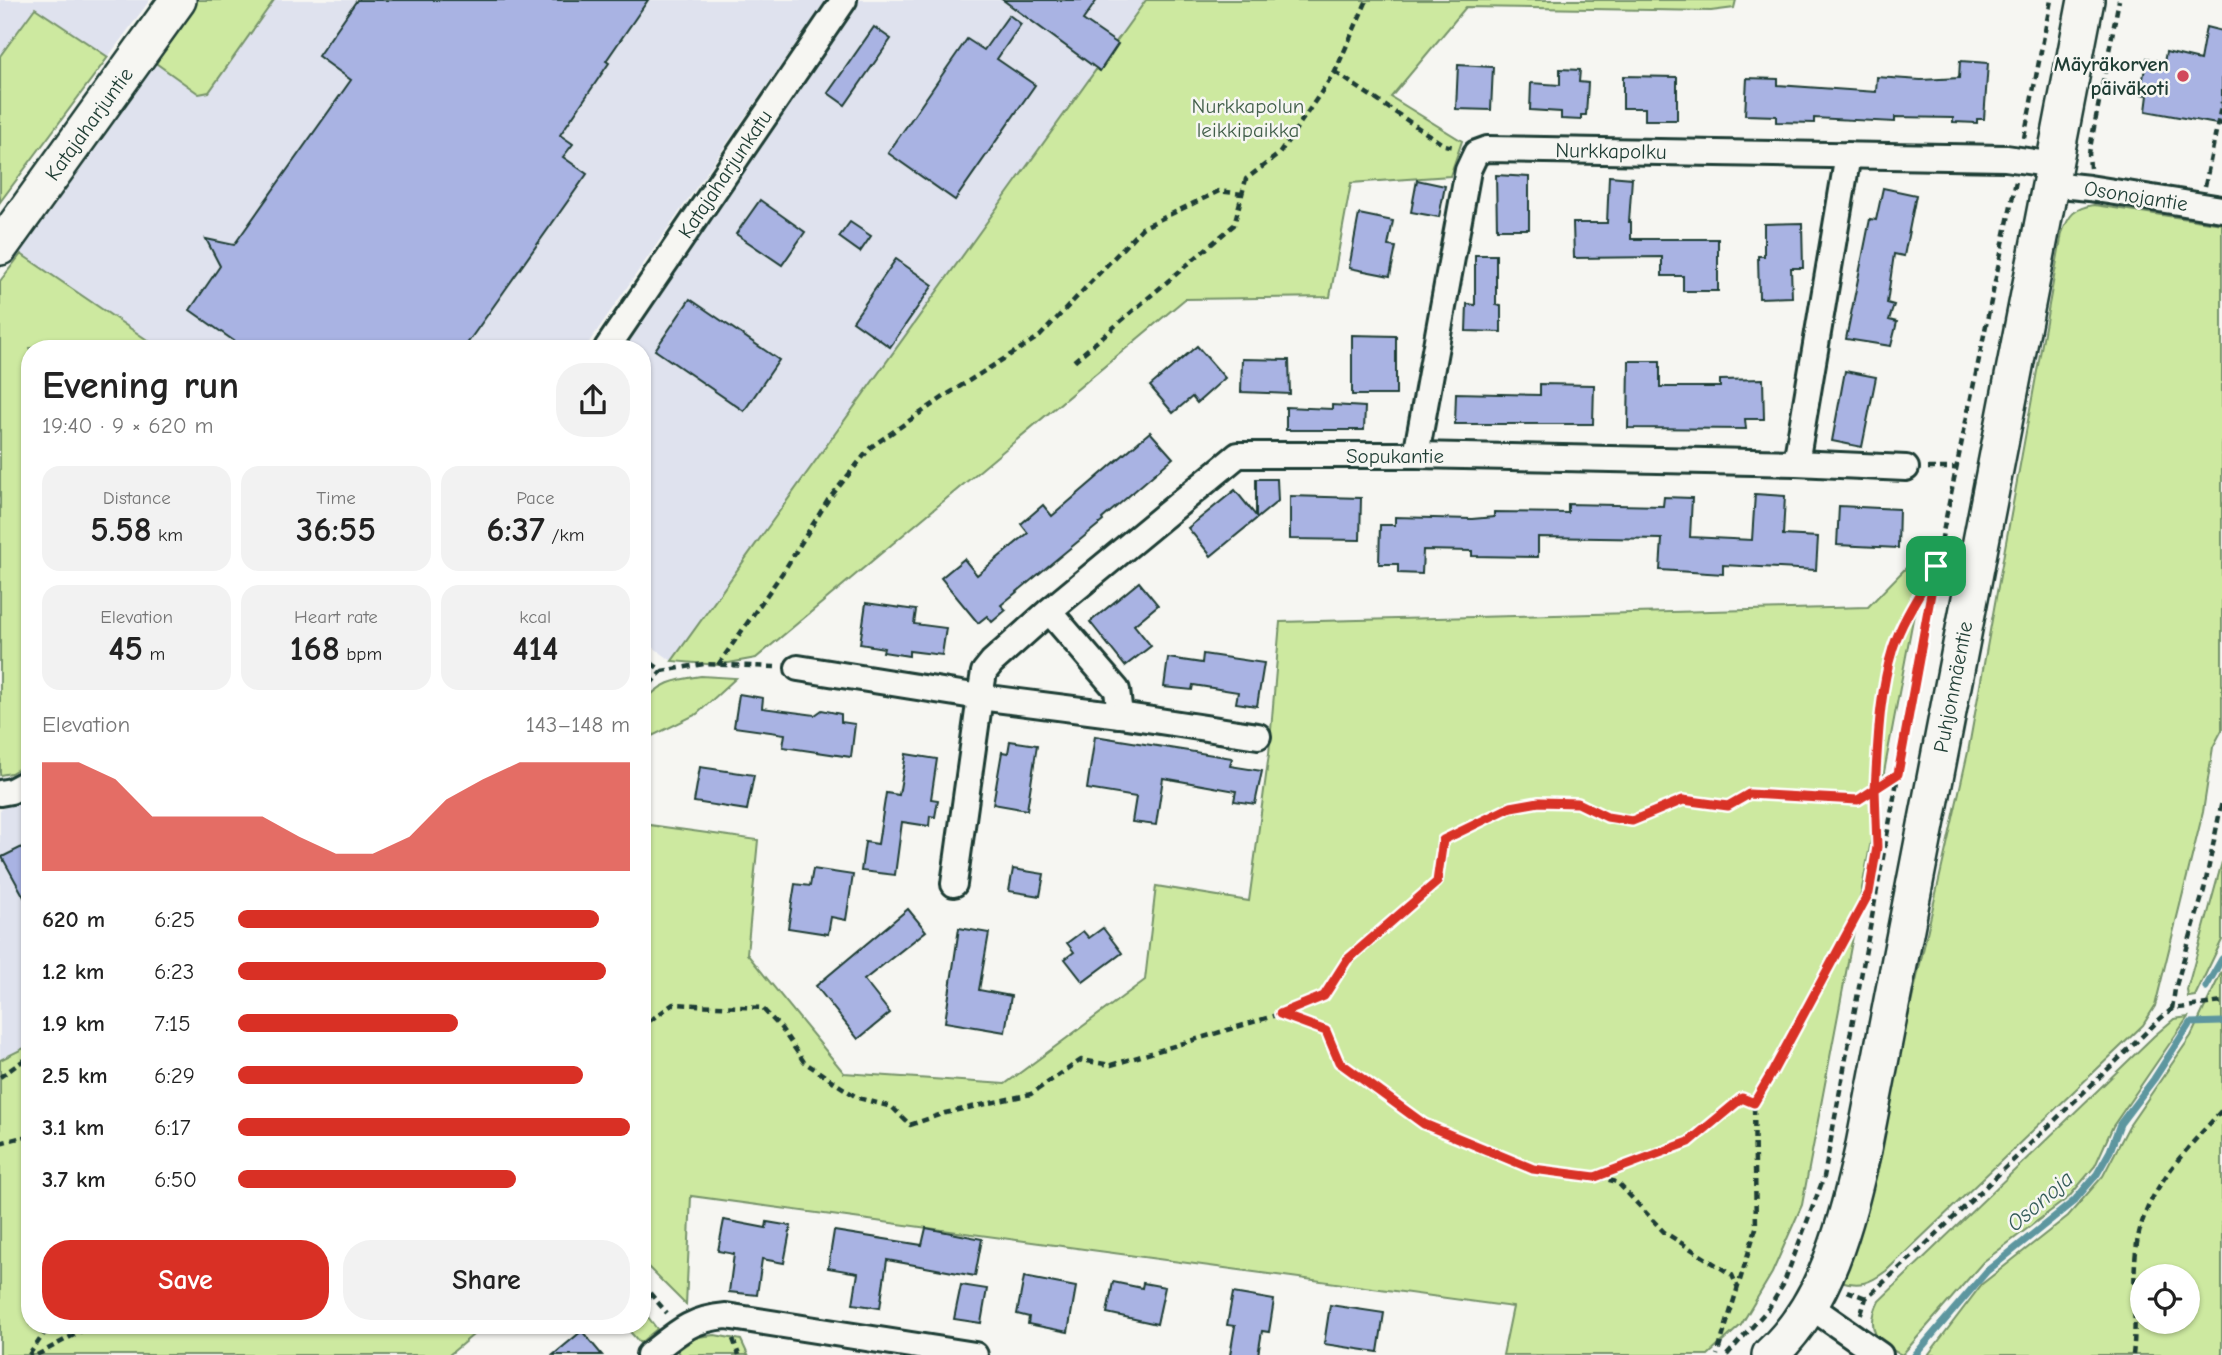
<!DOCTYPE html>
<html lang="en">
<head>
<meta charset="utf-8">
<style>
	:root { --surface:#fff; --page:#f2f2f2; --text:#222; --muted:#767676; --accent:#d93025 }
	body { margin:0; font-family:"Comic Neue",sans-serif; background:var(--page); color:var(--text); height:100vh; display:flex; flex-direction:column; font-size:26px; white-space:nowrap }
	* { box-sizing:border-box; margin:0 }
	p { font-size:23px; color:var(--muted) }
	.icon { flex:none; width:38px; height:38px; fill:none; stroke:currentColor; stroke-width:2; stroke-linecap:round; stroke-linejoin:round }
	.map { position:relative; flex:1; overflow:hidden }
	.panel { position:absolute; left:21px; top:340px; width:630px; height:994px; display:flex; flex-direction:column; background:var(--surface); border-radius:28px; box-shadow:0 2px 5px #0004 }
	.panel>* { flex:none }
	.buttons { position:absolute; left:2130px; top:1264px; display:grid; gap:14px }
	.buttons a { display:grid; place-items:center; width:70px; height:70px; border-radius:50%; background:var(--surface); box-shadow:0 2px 5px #0004; font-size:35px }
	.pin { position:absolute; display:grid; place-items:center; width:60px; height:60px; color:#fff; margin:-30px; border-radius:14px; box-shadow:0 4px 10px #0006 }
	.round { display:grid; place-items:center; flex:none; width:74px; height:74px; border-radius:28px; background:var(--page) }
	.headline { display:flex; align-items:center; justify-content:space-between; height:119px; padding:0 21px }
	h1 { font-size:38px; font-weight:800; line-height:52px }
	.stats { display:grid; grid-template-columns:repeat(3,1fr); gap:10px; height:119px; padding:7px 21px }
	.stats div { display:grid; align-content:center; border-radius:18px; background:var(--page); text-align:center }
	.stats b { font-size:35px; font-weight:800 }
	.stats small { font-size:19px; font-weight:400 }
	.stats p { font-size:19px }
	.chart { height:196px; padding:14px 21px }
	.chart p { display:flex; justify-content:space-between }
	.chart svg { width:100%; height:126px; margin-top:7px; fill:var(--accent); opacity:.7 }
	.primary-button { display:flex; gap:14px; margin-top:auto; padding:14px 21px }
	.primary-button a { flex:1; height:80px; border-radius:28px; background:var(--accent); color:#fff; font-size:28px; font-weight:800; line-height:80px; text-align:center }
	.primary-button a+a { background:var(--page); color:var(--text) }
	ul { padding:0 21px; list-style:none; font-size:23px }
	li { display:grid; grid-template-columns:112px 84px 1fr; align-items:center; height:52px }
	li i { height:18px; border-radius:9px; background:var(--accent) }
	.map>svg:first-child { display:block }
	.built { fill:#dfe2ee }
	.green { fill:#cde9a0; stroke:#76936a; stroke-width:2; fill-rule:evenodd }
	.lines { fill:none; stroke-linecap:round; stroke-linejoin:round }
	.stream { stroke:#5d969f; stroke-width:7 }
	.building { fill:#a9b3e3; stroke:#1f3d34; stroke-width:2 }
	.street-casing { stroke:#1f3d34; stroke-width:30 }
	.secondary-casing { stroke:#1f3d34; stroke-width:40 }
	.path { stroke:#1f3d34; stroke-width:4.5; stroke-dasharray:7 5; stroke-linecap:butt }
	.street { stroke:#f6f6f2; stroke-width:24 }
	.secondary { stroke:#f6f6f2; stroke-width:35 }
	.route-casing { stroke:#fff; stroke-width:14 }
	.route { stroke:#d93025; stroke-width:9 }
	.poi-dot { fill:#d1495b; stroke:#f6f6f2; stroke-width:2.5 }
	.labels { text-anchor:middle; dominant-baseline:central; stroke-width:5; stroke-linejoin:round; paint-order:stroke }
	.poi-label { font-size:21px; font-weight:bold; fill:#1f3d34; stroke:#f6f6f2; text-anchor:end }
	.park-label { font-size:21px; fill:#425f4a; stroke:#f6f6f2 }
	.street-label { font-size:21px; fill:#1f3d34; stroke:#f6f6f2 }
	.water-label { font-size:23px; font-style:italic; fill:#345b58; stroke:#f6f6f2 }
</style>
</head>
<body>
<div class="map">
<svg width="2222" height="1355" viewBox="0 0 2222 1355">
	<rect width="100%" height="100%" fill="#f6f6f2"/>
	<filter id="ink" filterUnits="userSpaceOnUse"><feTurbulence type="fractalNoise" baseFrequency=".0143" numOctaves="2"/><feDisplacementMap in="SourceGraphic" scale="14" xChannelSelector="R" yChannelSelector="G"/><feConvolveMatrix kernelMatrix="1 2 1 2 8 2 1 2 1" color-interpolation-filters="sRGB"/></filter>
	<g filter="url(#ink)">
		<g class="built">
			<path d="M0,0H150L108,57L36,8L0,56Z"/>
			<path d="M202,0H826L585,348H30V762L11,773L0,775V281Z"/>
			<path d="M858,0H1146L672,661L642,639V348H624Z"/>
			<path d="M30,794V1045L0,1060V810Z"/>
		</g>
		<g class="green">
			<path d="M197,0H274L209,92L199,94L153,61Z"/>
			<path d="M1146,0H1736L1734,8L1711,11L1466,7L1391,97L1462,141L1450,176L1351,183L1330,297L1185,299L756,658L718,665L672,661Z"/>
			<path d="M35,8L108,57L0,202V56Z"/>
			<path d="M2094,205L2222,224V730L2213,747L2203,812L2155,1006L2143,1025L1886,1271C1870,1283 1860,1287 1840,1281L1868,1194L1968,752L2062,233C2069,215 2074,208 2094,205Z"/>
			<path d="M21,254L159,348H30V762L11,773L0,775V281Z"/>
			<path d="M1931,542L1917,598L1802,1205L1772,1273L1741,1325L1708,1355H1503L1513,1307L691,1196L686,1305L642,1261V824L758,840L747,954L844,1073L1005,1084L1145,980L1156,886L1249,901L1269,754L1280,622L1868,607Z"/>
			<path d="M701,676L736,678L697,714L642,741V704C661,682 673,680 701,676Z"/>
			<path d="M2222,862V940L2195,996L2188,997L2187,990Z"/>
			<path d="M2222,971V1355H1928L1982,1284L2068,1216L2103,1176L2129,1126L2191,1036ZM2142,1276H2188V1321H2142Z"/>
			<path d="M2188,1017L2113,1126L2095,1166L2069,1197L1983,1262L1902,1355C1876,1343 1865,1329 1879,1301L2154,1036L2174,1019Z"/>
			<path d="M30,1045V1325H485L449,1355H0V1060Z"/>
			<path d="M642,1309L657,1329L640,1343L624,1325H642Z"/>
			<path d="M715,1335L741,1340L748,1355H681L677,1351L697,1337Z"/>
		</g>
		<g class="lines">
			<g class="stream">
				<path d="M2206,987L2222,959"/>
				<path d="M1915,1355L1987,1271L2074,1201L2097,1174L2110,1151L2120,1124L2154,1079L2190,1023L2222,1022"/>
			</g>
		</g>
		<g class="building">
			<path d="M357,0H648L606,61L609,63L560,135L573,144L563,157L587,174L464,348H244L190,310L220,266L206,239L234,245L351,80L318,56Z"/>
			<path d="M1003,0H1097L1083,20L1118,44L1100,71Z"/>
			<path d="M1009,15L1021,24L997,59L1035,85L955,200L888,153L967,39L984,50Z"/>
			<path d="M874,27L891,39L845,105L828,93Z"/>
			<path d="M2206,27L2222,31V125L2146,111L2148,95L2140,94L2147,58L2164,62L2166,52L2200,60Z"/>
			<path d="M1960,61L1988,63L1984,119H1977V123L1953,122V118L1895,117V122L1814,118V123L1776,122V116L1745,115L1747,78L1778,79V85L1876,92L1877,77L1921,80L1959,78Z"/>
			<path d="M1458,65L1493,67L1491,110L1456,109Z"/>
			<path d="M1560,69L1580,70L1579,82L1588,83L1586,115H1581V120L1561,119V112L1530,110L1531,83L1560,85Z"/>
			<path d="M1623,76L1677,77V120H1645V108H1623Z"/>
			<path d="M1496,175L1529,177V229H1497Z"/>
			<path d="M1609,176L1632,178L1629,222H1631V239H1718V291H1683V276H1662V257L1574,258L1573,223H1607Z"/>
			<path d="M1417,180L1445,186L1439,217L1411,212Z"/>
			<path d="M1883,188L1916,195L1904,256L1894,254L1887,303L1894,305L1889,320L1897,322L1891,346L1846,339L1870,219L1876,220Z"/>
			<path d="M760,200L805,232L782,265L736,234Z"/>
			<path d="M1359,214L1393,221L1388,246L1396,247L1390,276L1349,268Z"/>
			<path d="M850,222L871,236L860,252L839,237Z"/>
			<path d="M1802,223L1803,268H1791L1792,297L1759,298L1758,256H1764V224Z"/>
			<path d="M1475,255H1496V305L1501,306V332L1466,331L1467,304L1475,305Z"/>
			<path d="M896,259L933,285L890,347L853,321Z"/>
			<path d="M690,299L779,360L744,411L655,350Z"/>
			<path d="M1352,335L1396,336V395H1352Z"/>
			<path d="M1197,346L1225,378L1197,403L1192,397L1173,413L1150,386Z"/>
			<path d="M1242,359L1289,360L1290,394L1241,392Z"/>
			<path d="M1629,361H1660V387H1720V380L1763,379L1764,419H1745L1746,429L1628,428Z"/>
			<path d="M1845,371L1876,377L1862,447L1832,441Z"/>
			<path d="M1540,384L1594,385L1593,424H1455L1456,393L1540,395Z"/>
			<path d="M1332,405L1365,407L1364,430H1286V407L1332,409Z"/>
			<path d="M1150,432L1173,458L1102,519L1103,521L1001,605L1006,610L992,622L987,616L978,623L941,578L964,559L977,575L1028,533L1021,524L1043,505L1052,516Z"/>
			<path d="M1256,479H1277L1278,501L1211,556L1188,528L1235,490L1256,516Z"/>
			<path d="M1755,494L1785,496L1783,535L1818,537L1816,570L1723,565V574L1660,570L1662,539L1538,537V557L1472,556V551L1423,550L1422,574L1398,573V564H1379L1380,525H1395V517L1472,519L1494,517V512L1568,513V504L1663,506L1664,497L1692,498L1690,537L1752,540Z"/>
			<path d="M1290,496L1361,498L1360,540L1290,539Z"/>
			<path d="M1839,506L1899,509L1898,548L1837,545Z"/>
			<path d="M1139,582L1158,605L1134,625L1151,646L1125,666L1090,622Z"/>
			<path d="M866,603L916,610L914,624L946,628L942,655L909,651V656L883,652L884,648L860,644Z"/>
			<path d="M1203,654L1264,663L1257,706L1236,703L1238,692L1193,685L1192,690L1164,687L1168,658L1202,663Z"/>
			<path d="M739,694L763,698L762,708L815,715L822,710L841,714V722L855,724L851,757L783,747L785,734L734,727Z"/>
			<path d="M1095,736L1232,758L1230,766L1262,771L1255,804L1234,801L1236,791L1163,778L1156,825L1132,822L1136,797L1087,789Z"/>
			<path d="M1010,741L1037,745L1027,810L993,804L1002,752L1008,753Z"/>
			<path d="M906,754L937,759L931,799L938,800L935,817L930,816L929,826L902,822L895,875L861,871L865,842L878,844L886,793L899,795Z"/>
			<path d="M700,767L754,775L747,810L694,802Z"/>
			<path d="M30,843V908L2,857Z"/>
			<path d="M813,869L853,875L846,920L831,917L828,934L788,928L795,884L810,886Z"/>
			<path d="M1013,869L1044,874L1040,896L1009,891Z"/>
			<path d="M908,909L926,931L864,980L890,1013L858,1039L816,986Z"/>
			<path d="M959,928L989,933L979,990L1011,996L1005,1032L945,1022Z"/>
			<path d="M1103,928L1122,953L1083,982L1065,959L1074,952L1067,943L1083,931L1089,938Z"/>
			<path d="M724,1220L766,1228L767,1222L791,1226L784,1263L762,1259L757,1295L729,1292L734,1254L718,1251Z"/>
			<path d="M926,1228L982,1239L975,1276L887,1260L880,1308L853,1304L858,1273L828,1268L834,1231L922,1245Z"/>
			<path d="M1024,1277L1076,1287L1068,1332L1028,1324L1029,1317L1017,1314Z"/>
			<path d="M1113,1282L1142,1288L1143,1283L1165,1287L1157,1324L1107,1313Z"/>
			<path d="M961,1285L987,1289L981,1323L954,1319Z"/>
			<path d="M1233,1293L1274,1300L1269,1332L1262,1331L1258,1355H1230L1235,1326L1227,1325Z"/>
			<path d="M1330,1305L1384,1313L1378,1352L1324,1344Z"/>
			<path d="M582,1331L602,1355H553Z"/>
		</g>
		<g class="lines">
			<g class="street-casing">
				<g id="street">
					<path d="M2051,184L2089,188L2222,209"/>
					<path d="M607,348L844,0"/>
					<path d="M1416,455L1468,170L1476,153L1487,149L2006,158L2055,165"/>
					<path d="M1796,463L1906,468"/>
					<path d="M1049,611L992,662L984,672L980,697L1120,715L1117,690L1049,611L1238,455H1416L1796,463L1848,155"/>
					<path d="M798,668L980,697L954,884"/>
					<path d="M1120,715L1258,736"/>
					<path d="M0,793L11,791L30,781"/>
					<path d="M1810,1306L1880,1355"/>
					<path d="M649,1355C677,1333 690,1319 726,1316L975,1355"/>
				</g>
			</g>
			<g class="secondary-casing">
				<g id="secondary">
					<path d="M0,247L178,0"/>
					<path d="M1770,1355C1827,1303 1846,1223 1863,1150L2086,0"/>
				</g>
			</g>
			<g class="path">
				<path d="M1335,72L1444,145L1454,147"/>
				<path d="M2024,138L2051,0"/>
				<path d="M2090,168L2089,153L2119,0"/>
				<path d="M2205,186L2222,102"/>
				<path d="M1074,361L1234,225L1246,179L1279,154L1335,72L1367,0"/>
				<path d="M1928,468H1955"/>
				<path d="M642,656L662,671L704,664L775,667"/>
				<path d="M718,665L785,569L828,500L871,447L948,394L1040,336L1142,228L1219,191L1242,194"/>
				<path d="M642,693L662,671"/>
				<path d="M2172,1009L2175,989L2204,890L2222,801"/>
				<path d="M1281,1013L1324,996L1347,960L1437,882L1443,840L1511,807L1539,801L1578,803L1607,817L1632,821L1683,800L1728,806L1749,794L1858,800L1898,774"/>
				<path d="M642,1030L648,1022L673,1004L762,1008L781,1028L804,1062L858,1098L892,1107L910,1125L945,1113L1031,1094L1081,1060L1111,1065L1280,1014L1326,1031L1339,1062L1424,1124L1533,1169L1595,1177L1689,1142L1742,1098L1754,1103L1756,1228L1717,1355"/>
				<path d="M0,1077L24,1060"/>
				<path d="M1754,1103L1773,1071L1869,893L1877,847L1876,789L1880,712L1893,647L1917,598L1935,569"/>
				<path d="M0,1143L30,1135"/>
				<path d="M1597,1177L1617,1182L1664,1232L1732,1275L1738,1288"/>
				<path d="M642,1284L667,1313"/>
				<path d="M1847,1291L1866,1298"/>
				<path d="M1861,1314L1866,1298L1923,1247L2161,1018L2172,1009L2222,1002"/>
				<path d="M733,1339L739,1355"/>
				<path d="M29,1355L50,1325"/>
				<path d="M37,1355L92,1325"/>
				<path d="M1727,1355L1769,1308L1783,1285L1824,1177L1943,532L2016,181"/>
				<path d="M2133,1355C2137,1321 2132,1286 2136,1251C2142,1192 2184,1153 2222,1110"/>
			</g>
			<use href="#street" class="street"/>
			<use href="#secondary" class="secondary"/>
		</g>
	</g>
	<g class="lines" filter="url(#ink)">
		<g class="route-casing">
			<path id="route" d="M1936,566C1921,592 1902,620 1893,648C1879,693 1878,742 1875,789L1858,800L1749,794L1728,806L1683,800L1632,821L1607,817L1578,803L1539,802L1511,807L1443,840L1437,882L1347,960L1324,996L1280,1014L1326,1031L1339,1062L1424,1124L1533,1169L1595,1177L1689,1142L1742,1098L1754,1103L1773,1071L1869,893L1877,847L1875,789L1898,774L1936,566"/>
		</g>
		<use href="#route" class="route"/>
	</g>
	<circle class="poi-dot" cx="2183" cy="76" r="7"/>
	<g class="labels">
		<g class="poi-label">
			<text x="2169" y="64">Mäyräkorven<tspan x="2169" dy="24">päiväkoti</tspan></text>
		</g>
		<g class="park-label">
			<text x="1248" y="106">Nurkkapolun<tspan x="1248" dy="24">leikkipaikka</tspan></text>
		</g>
		<g class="street-label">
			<text transform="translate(89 124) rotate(-54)">Katajaharjuntie</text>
			<text transform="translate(1611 151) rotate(1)">Nurkkapolku</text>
			<text transform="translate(725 174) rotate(-56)">Katajaharjunkatu</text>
			<text transform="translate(2136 196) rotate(9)">Osonojantie</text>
			<text x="1395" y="456">Sopukantie</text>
			<text transform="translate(1953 687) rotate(-79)">Puhjonmäentie</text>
		</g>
		<g class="water-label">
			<text transform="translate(2040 1201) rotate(-41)">Osonoja</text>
		</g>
	</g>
</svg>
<div class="buttons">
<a><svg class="icon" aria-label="locate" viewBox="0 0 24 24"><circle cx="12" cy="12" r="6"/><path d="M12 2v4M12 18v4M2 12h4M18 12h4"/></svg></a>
</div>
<div class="pin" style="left:1936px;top:566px;background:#1e9e55"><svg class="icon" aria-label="arrive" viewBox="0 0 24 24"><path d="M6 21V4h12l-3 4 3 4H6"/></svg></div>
<section class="panel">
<div class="headline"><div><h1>Evening run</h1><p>19:40 · 9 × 620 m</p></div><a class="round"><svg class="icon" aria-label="share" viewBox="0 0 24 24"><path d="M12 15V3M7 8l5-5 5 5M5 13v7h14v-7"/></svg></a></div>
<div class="stats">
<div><p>Distance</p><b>5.58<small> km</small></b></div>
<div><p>Time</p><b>36:55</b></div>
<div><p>Pace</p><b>6:37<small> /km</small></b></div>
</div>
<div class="stats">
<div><p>Elevation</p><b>45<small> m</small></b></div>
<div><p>Heart rate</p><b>168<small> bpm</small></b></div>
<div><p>kcal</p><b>414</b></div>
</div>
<div class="chart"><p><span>Elevation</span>143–148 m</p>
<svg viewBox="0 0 160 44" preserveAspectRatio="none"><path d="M0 44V6L10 6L20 12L30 25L40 25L50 25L60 25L70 32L80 38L90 38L100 32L110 19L120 12L130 6L140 6L150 6L160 6V44z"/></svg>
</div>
<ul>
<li><b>620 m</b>6:25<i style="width:92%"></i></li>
<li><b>1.2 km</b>6:23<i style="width:94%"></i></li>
<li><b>1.9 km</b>7:15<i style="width:56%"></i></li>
<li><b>2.5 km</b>6:29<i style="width:88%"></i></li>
<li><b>3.1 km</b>6:17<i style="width:100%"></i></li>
<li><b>3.7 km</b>6:50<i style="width:71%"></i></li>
</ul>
<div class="primary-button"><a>Save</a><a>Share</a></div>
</section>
</div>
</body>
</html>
